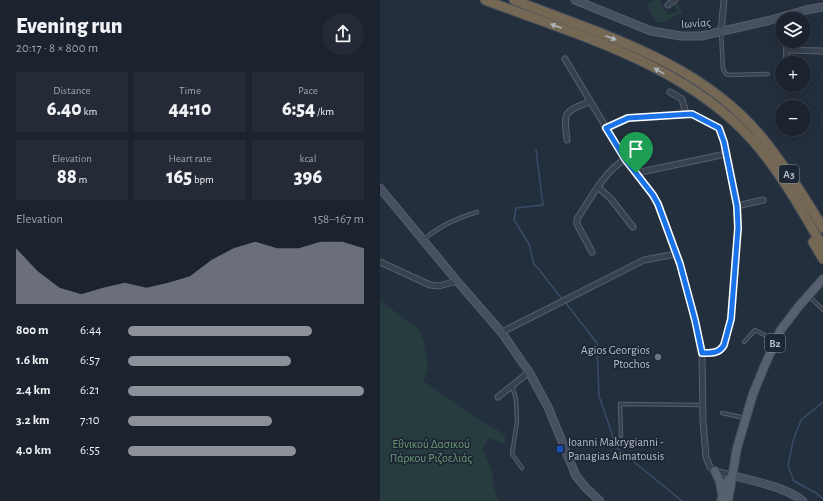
<!DOCTYPE html>
<html lang="en">
<head>
<meta charset="utf-8">
<style>
	:root { --surface:#1b232e; --page:#242b36; --text:#f1f3f6; --muted:#a0a4aa; --line:#39404a; --accent:#8c9099 }
	body { margin:0; font-family:"Alegreya Sans",sans-serif; background:var(--page); color:var(--text); height:100vh; display:flex; flex-direction:column; font-size:15px; white-space:nowrap }
	* { box-sizing:border-box; margin:0 }
	p { font-size:13px; color:var(--muted) }
	.icon { flex:none; width:22px; height:22px; fill:none; stroke:currentColor; stroke-width:2; stroke-linecap:round; stroke-linejoin:round }
	.map { position:relative; flex:1; overflow:hidden }
	.panel { display:flex; flex-direction:column; background:var(--surface); width:380px }
	.panel>* { flex:none }
	.controls { position:absolute; left:395px; top:12px; display:grid; gap:8px }
	.controls a { display:grid; place-items:center; width:36px; height:36px; border-radius:50%; background:var(--surface); box-shadow:0 2px 10px #0003,0 0 0 1px var(--line); font-size:20px }
	.pin { position:absolute; display:grid; place-items:center; width:34px; height:34px; color:#fff; margin:-41px -17px; border-radius:50% 50% 50% 0; rotate:-45deg; box-shadow:0 0 4px #0007 }
	.pin .icon { rotate:45deg }
	.round { display:grid; place-items:center; flex:none; width:42px; height:42px; border-radius:21px; background:var(--page) }
	.head { display:flex; align-items:center; justify-content:space-between; height:68px; padding:0 16px }
	h1 { font-size:22px; font-weight:800; line-height:30px }
	.metrics { display:grid; grid-template-columns:repeat(3,1fr); gap:6px; height:68px; padding:4px 16px }
	.metrics div { display:grid; align-content:center; border-radius:0px; background:var(--page); text-align:center }
	.metrics b { font-size:20px; font-weight:800 }
	.metrics small { font-size:11px; font-weight:400 }
	.metrics p { font-size:11px }
	.chart { height:112px; padding:8px 16px }
	.chart p { display:flex; justify-content:space-between }
	.chart svg { width:100%; height:72px; margin-top:4px; fill:var(--accent); opacity:.7 }
	ul { padding:0 16px; list-style:none; font-size:13px }
	li { display:grid; grid-template-columns:64px 48px 1fr; align-items:center; height:30px }
	li i { height:10px; border-radius:5px; background:var(--accent) }
	main { display:flex; flex:1; min-height:0 }
	.map>svg:first-child { display:block }
	.green { fill:#263c3f }
	.lines { fill:none; stroke-linecap:round; stroke-linejoin:round }
	.stream { stroke:#394c67; stroke-width:1.5 }
	.service-casing { stroke:#565f6c; stroke-width:4.5 }
	.minor-casing { stroke:#565f6c; stroke-width:7 }
	.secondary-casing { stroke:#565f6c; stroke-width:9 }
	.primary-casing { stroke:#414a57; stroke-width:10 }
	.motorway-casing { stroke:#434c59; stroke-width:11 }
	.service { stroke:#38414e; stroke-width:2.5 }
	.minor { stroke:#38414e; stroke-width:5 }
	.secondary { stroke:#465061; stroke-width:7 }
	.primary { stroke:#56606e; stroke-width:8 }
	.motorway { stroke:#746855; stroke-width:9 }
	.oneway { fill:#aeb4bd }
	.route-casing { stroke:#fff; stroke-width:8 }
	.route { stroke:#1a73e8; stroke-width:5 }
	.worship-dot { fill:#6b7280; stroke:#1d2633; stroke-width:1.5 }
	.transit-dot { fill:#1a4fb4; stroke:#1d2633; stroke-width:1.5 }
	.labels { text-anchor:middle; dominant-baseline:central; stroke-width:3.5; stroke-linejoin:round; paint-order:stroke }
	.shield { fill:#1d2633; stroke:#878f9c; stroke-width:1 }
	.shield-label { font-size:11px; font-weight:bold; fill:#b4bcc9 }
	.street-label { font-size:12px; fill:#b4bcc9; stroke:#1d2633 }
	.poi-label { font-size:12px; fill:#b4bcc9; stroke:#1d2633; text-anchor:end }
	.park-label { font-size:12px; fill:#6b9a76; stroke:#1d2633 }
</style>
</head>
<body>
<main>
<section class="panel">
<div class="head"><div><h1>Evening run</h1><p>20:17 · 8 × 800 m</p></div><a class="round"><svg class="icon" aria-label="share" viewBox="0 0 24 24"><path d="M12 15V3M7 8l5-5 5 5M5 13v7h14v-7"/></svg></a></div>
<div class="metrics">
<div><p>Distance</p><b>6.40<small> km</small></b></div>
<div><p>Time</p><b>44:10</b></div>
<div><p>Pace</p><b>6:54<small> /km</small></b></div>
</div>
<div class="metrics">
<div><p>Elevation</p><b>88<small> m</small></b></div>
<div><p>Heart rate</p><b>165<small> bpm</small></b></div>
<div><p>kcal</p><b>396</b></div>
</div>
<div class="chart"><p><span>Elevation</span>158–167 m</p>
<svg viewBox="0 0 160 44" preserveAspectRatio="none"><path d="M0 44V10L10 24L20 34L30 38L40 34L50 31L60 34L70 31L80 27L90 17L100 10L110 6L120 10L130 10L140 6L150 6L160 10V44z"/></svg>
</div>
<ul>
<li><b>800 m</b>6:44<i style="width:78%"></i></li>
<li><b>1.6 km</b>6:57<i style="width:69%"></i></li>
<li><b>2.4 km</b>6:21<i style="width:100%"></i></li>
<li><b>3.2 km</b>7:10<i style="width:61%"></i></li>
<li><b>4.0 km</b>6:55<i style="width:71%"></i></li>
</ul>
</section>
<div class="map">
<svg width="443" height="501" viewBox="0 0 443 501">
	<rect width="100%" height="100%" fill="#242f3e"/>
	<g class="green">
		<path d="M274,0H279L288,15L297,11L294,4L297,3L303,12L282,23L277,22L266,5Z"/>
		<path d="M0,301L37,327L44,341L48,369L43,381L99,419L125,435V444L109,438L102,449L112,470L115,492L119,501H0Z"/>
	</g>
	<g class="lines">
		<g class="stream">
			<path d="M156,150L163,205L136,208L134,220L149,244L154,265L157,267L182,299"/>
			<path d="M185,302L217,343L219,396L237,448L302,501"/>
			<path d="M443,402L421,420L413,441L408,466L414,481L436,493L443,499"/>
		</g>
		<g class="service-casing">
			<g id="service">
				<path d="M341,32L343,69L346,74L351,75L388,74"/>
				<path d="M44,239C62,225 75,219 97,212"/>
				<path d="M430,297L443,310"/>
				<path d="M364,342L375,330L394,340"/>
				<path d="M132,386L136,399L137,422L132,454L142,468"/>
				<path d="M342,413L365,418"/>
				<path d="M241,436L240,404L322,405"/>
			</g>
		</g>
		<g class="minor-casing">
			<g id="minor">
				<path d="M288,5L295,0"/>
				<path d="M341,32L344,0"/>
				<path d="M407,50L443,51"/>
				<path d="M185,59L245,159L275,199L286,224L300,264L315,320L322,353L323,421L326,457L330,467L335,471L351,475"/>
				<path d="M406,63L407,41"/>
				<path d="M290,92L302,99L306,114"/>
				<path d="M225,128L248,118L312,114L339,128L344,142L357,206L358,228L351,319L344,345C339,354 330,353 322,353"/>
				<path d="M187,140C184,112 183,112 209,102"/>
				<path d="M256,173L346,154"/>
				<path d="M218,187L231,199L253,227"/>
				<path d="M357,206L383,200"/>
				<path d="M212,252L197,224V219C211,198 223,173 245,159"/>
				<path d="M0,262L50,285L59,286L77,281"/>
				<path d="M122,333L126,330L264,260L296,254"/>
				<path d="M118,397L149,372"/>
			</g>
		</g>
		<g class="secondary-casing">
			<g id="secondary">
				<path d="M195,0L271,31L301,36H321L387,21L426,10L443,7"/>
				<path d="M0,188L77,281L122,333L149,372L168,407L196,476L206,488L220,501"/>
				<path d="M351,475C376,482 403,486 423,501"/>
			</g>
		</g>
		<g class="primary-casing">
			<g id="primary">
				<path d="M335,471L340,482L342,494"/>
				<path d="M341,501L349,479"/>
				<path d="M348,501L357,448L373,394L384,367L400,331L419,306L443,279"/>
			</g>
		</g>
		<g class="motorway-casing">
			<g id="motorway">
				<path d="M105,0C197,35 305,64 373,141C401,173 422,211 443,247"/>
				<path d="M134,0C220,34 318,61 380,135C404,164 424,196 443,228"/>
				<path d="M433,242L443,259"/>
			</g>
		</g>
		<use href="#service" class="service"/>
		<use href="#minor" class="minor"/>
		<use href="#secondary" class="secondary"/>
		<use href="#primary" class="primary"/>
		<use href="#motorway" class="motorway"/>
	</g>
	<defs><path id="oneway-solid" d="M-6-.8H1V-3.2L6.5 0L1 3.2V.8H-6Z"/></defs>
	<g class="oneway">
		<use href="#oneway-solid" transform="translate(176 26) rotate(-160)"/>
		<use href="#oneway-solid" transform="translate(231 38) rotate(21)"/>
		<use href="#oneway-solid" transform="translate(279 71) rotate(-151)"/>
	</g>
	<g class="lines">
		<g class="route-casing">
			<path id="route" d="M312,114L339,128L344,142L357,206L358,228L351,319L344,345C339,354 330,353 322,353L315,320L300,264L278,204L273,195L245,159L226,128L248,118Z"/>
		</g>
		<use href="#route" class="route"/>
	</g>
	<circle class="worship-dot" cx="278" cy="357" r="4"/>
	<rect class="transit-dot" x="176" y="445" width="8" height="8" rx="2"/>
	<g class="labels">
		<g class="shield">
			<rect x="399" y="165" width="20" height="18" rx="3"/>
			<rect x="385" y="334" width="20" height="18" rx="3"/>
		</g>
		<g class="shield-label">
			<text x="409" y="174">A3</text>
			<text x="395" y="343">B2</text>
		</g>
		<g class="street-label">
			<text transform="translate(316 23) rotate(-4)">Ιωνίας</text>
		</g>
		<g class="poi-label">
			<text x="270" y="350">Agios Georgios<tspan x="270" dy="14">Ptochos</tspan></text>
			<text x="188" y="442" text-anchor="start">Ioanni Makrygianni -<tspan x="188" dy="14">Panagias Aimatousis</tspan></text>
		</g>
		<g class="park-label">
			<text x="51" y="444">Εθνικού Δασικού<tspan x="51" dy="14">Πάρκου Ριζοελιάς</tspan></text>
		</g>
	</g>
</svg>
<div class="controls">
<a><svg class="icon" aria-label="layers" viewBox="0 0 24 24"><path d="M12 4l9 5-9 5-9-5zM3 14l9 5 9-5"/></svg></a>
<a>+</a>
<a>−</a>
</div>
<div class="pin" style="left:256px;top:173px;background:#1e9e55"><svg class="icon" aria-label="arrive" viewBox="0 0 24 24"><path d="M6 21V4h12l-3 4 3 4H6"/></svg></div>
</div>
</main>
</body>
</html>
